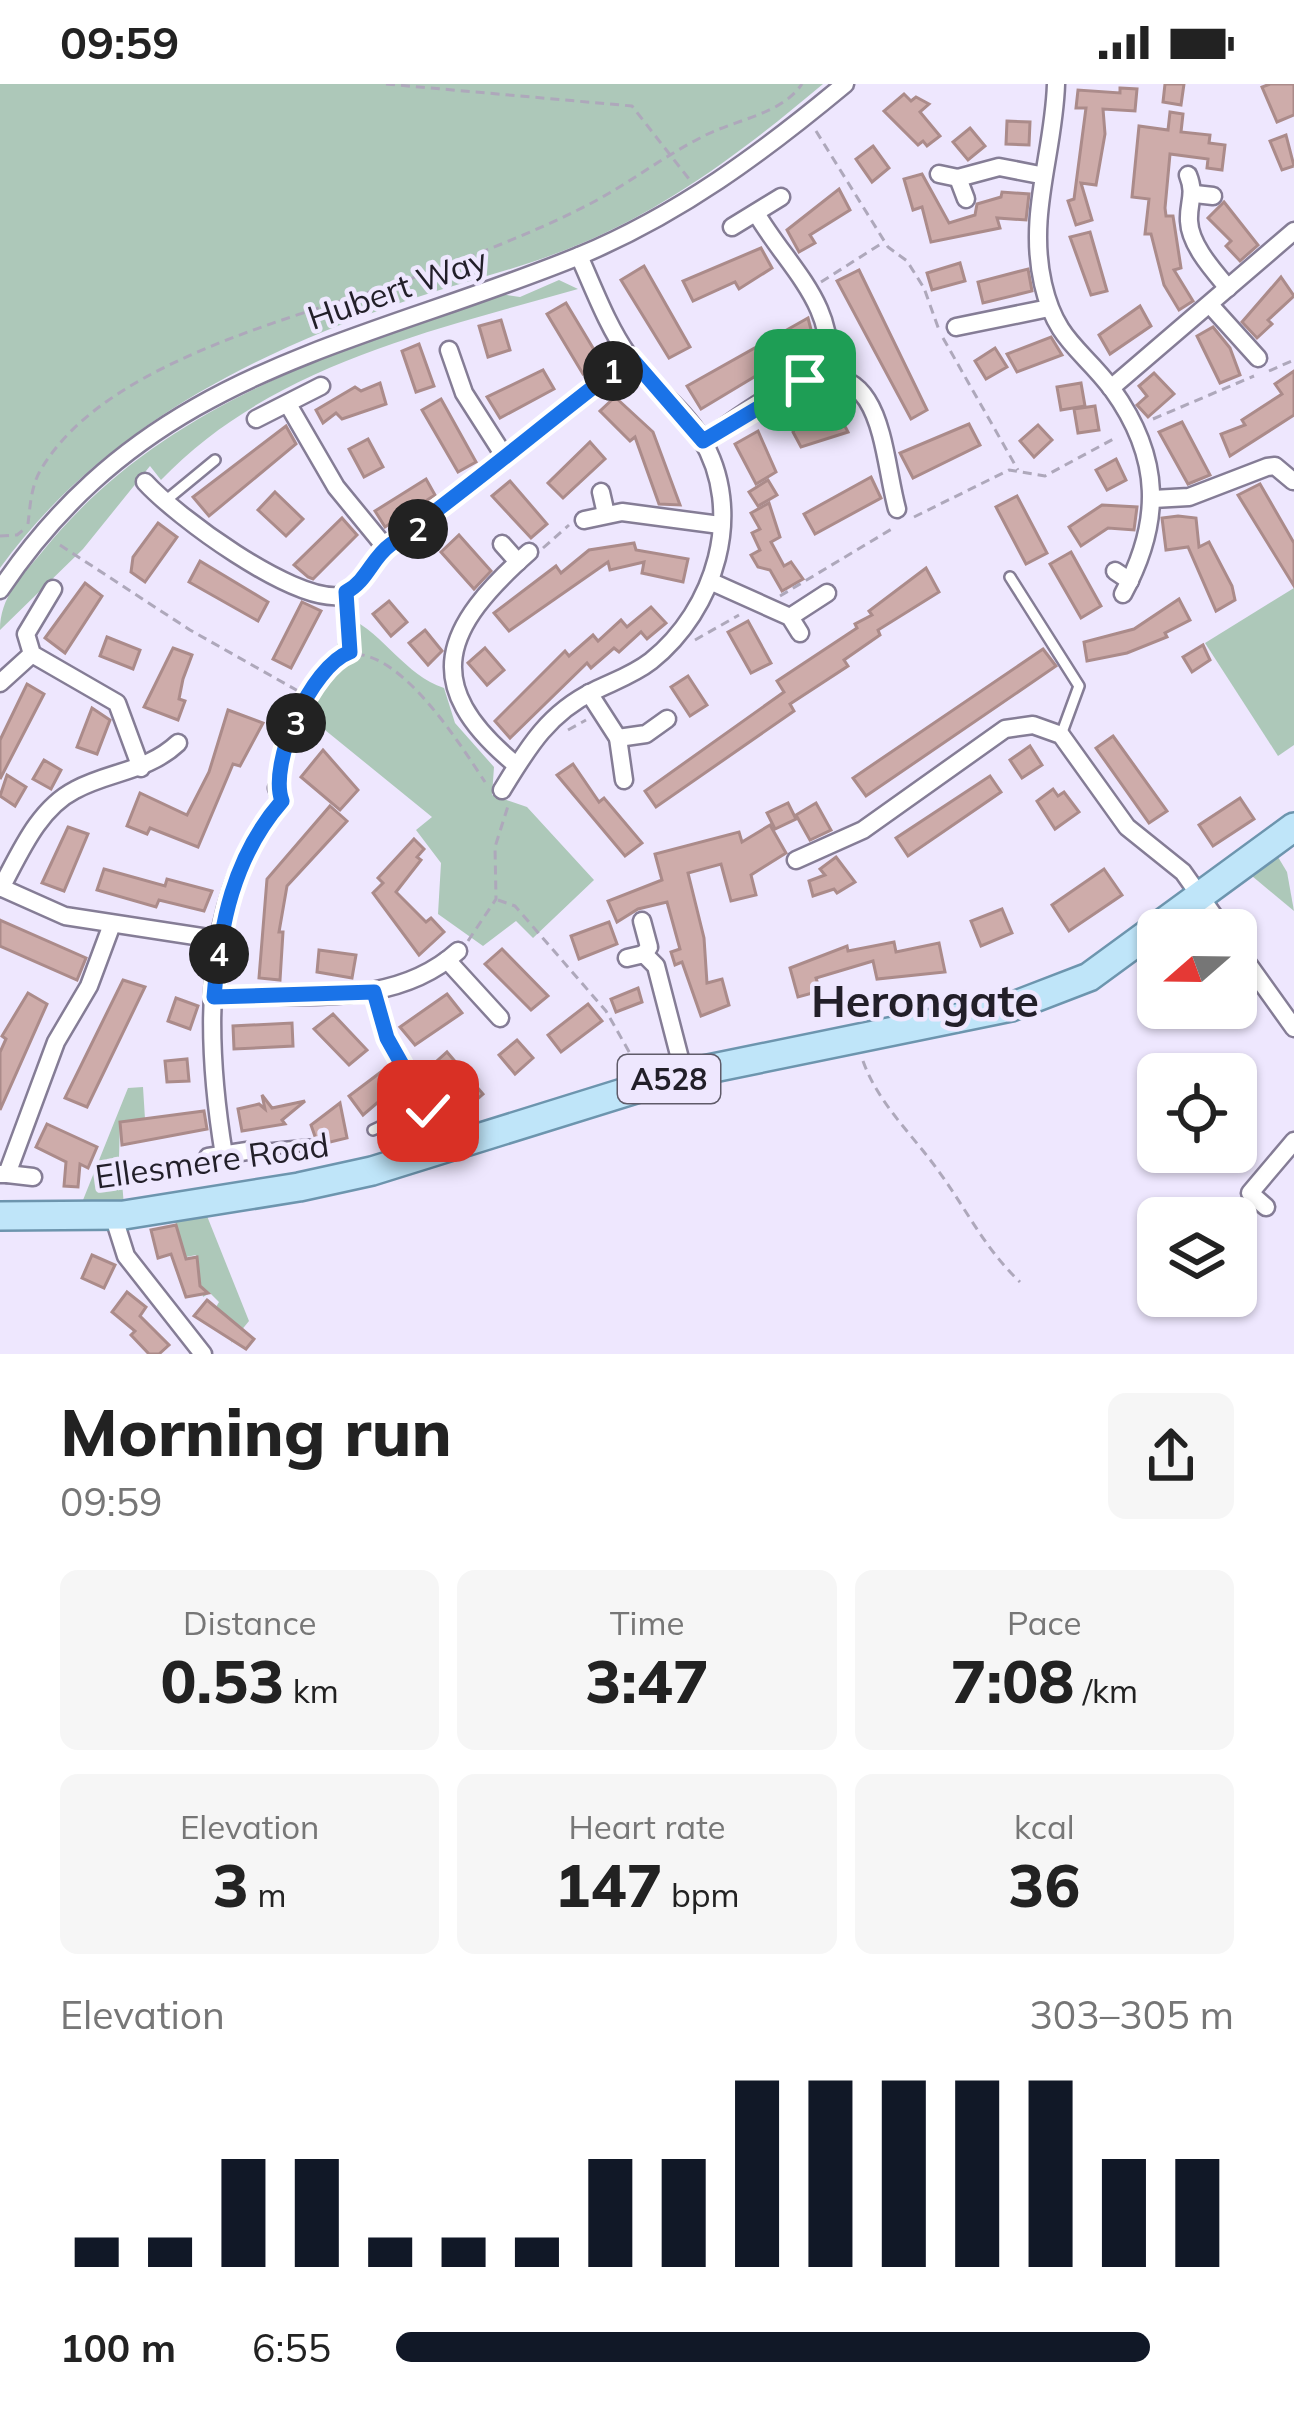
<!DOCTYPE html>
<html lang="en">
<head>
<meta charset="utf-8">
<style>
	:root { --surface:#fff; --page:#f6f6f6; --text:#222; --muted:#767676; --accent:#111827 }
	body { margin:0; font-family:Mulish,sans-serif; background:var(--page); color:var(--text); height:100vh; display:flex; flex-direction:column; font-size:45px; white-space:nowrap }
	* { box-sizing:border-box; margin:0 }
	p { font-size:39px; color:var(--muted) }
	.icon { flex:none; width:66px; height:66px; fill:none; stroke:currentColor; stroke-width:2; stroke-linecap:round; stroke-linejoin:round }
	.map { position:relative; height:1270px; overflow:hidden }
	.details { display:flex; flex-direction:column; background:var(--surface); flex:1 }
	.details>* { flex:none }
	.needle { width:78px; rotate:250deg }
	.tools { position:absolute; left:1137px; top:825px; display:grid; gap:24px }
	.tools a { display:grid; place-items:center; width:120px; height:120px; border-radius:18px; background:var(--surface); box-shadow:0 3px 9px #0004; font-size:60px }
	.pin { position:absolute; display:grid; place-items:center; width:102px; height:102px; color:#fff; margin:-51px; border-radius:24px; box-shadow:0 6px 18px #0006 }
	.km { position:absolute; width:60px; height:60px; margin:-30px; border-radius:50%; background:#222; color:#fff; font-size:33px; line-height:60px; text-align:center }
	.round { display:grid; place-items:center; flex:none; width:126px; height:126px; border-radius:18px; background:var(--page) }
	.summary { display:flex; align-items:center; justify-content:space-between; height:204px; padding:0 60px }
	h1 { font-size:66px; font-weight:800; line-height:90px }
	.metrics { display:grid; grid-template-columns:repeat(3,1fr); gap:18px; height:204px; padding:12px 60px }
	.metrics div { display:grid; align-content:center; border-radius:18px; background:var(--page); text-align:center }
	.metrics b { font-size:60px; font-weight:800 }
	.metrics small { font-size:33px; font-weight:400 }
	.metrics p { font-size:33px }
	.chart { height:336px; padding:24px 60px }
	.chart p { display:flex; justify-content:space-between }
	.chart svg { width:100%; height:216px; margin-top:12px; stroke:var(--accent); stroke-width:6 }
	ul { padding:0 60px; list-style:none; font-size:39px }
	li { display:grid; grid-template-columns:192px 144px 1fr; align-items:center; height:90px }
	li i { height:30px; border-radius:15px; background:var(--accent) }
	.status { display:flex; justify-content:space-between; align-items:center; height:84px; padding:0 60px; background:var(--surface); direction:ltr }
	.status svg { height:33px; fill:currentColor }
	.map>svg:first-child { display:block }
	.green { fill:#adc8b9 }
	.building { fill:#ceacaa; stroke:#ab8b8a; stroke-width:3 }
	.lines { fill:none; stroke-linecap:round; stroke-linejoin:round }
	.lane-casing { stroke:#857d96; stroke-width:14 }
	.street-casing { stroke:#857d96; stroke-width:21 }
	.primary-casing { stroke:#6d95ae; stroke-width:32 }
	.path { stroke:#aea8bb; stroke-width:3; stroke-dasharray:9 6; stroke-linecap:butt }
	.lane { stroke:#fff; stroke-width:9 }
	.street { stroke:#fff; stroke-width:16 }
	.primary { stroke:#bfe5f9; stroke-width:27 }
	.route-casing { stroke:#fff; stroke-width:24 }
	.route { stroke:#1a73e8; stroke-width:15 }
	.labels { text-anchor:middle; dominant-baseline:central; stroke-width:9; stroke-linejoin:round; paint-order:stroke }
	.shield { fill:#eee7fe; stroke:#5f5b69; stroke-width:3 }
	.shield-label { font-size:30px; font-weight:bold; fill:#221f29 }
	.street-label { font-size:33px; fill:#221f29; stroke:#eee7fe }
	.district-label { font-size:45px; font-weight:bold; fill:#221f29; stroke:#eee7fe }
</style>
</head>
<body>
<div class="status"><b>09:59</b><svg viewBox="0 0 49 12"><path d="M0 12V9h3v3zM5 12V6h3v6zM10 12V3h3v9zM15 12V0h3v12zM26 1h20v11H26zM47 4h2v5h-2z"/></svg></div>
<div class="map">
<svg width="1294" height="1270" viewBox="0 0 1294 1270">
	<rect width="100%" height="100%" fill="#eee7fe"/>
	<g class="green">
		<path d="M0,0H823C748,63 671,122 580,160C521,185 457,199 397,220C244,273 97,350 0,484Z"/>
		<path d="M559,196L578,205C430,247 270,282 161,396L150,382L83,465L0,546C0,513 21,493 42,468C159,322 330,270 500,210L520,213Z"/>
		<path d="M1294,504V661L1278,672L1205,559Z"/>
		<path d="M348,533C385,551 405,591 444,604L455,639L494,683L492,711L527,723L594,796L533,854L516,837L483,862L438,830L441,779L416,746L432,733L309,633Z"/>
		<path d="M1278,773L1287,788L1294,827L1252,792Z"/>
		<path d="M143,1003L145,1035L120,1038L119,1073L107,1075L109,1087L121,1086L124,1122L81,1121L128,1004Z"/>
		<path d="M207,1132L249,1237L231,1259L236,1245L216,1223L219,1218L210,1209L203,1213L196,1171L176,1175L183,1166L175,1137Z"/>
	</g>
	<g class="building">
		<path d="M1165,0H1184L1181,21L1163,18Z"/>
		<path d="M1270,0H1294V31L1277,38L1262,3Z"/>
		<path d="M1120,4L1137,5L1135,27L1103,25L1105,50L1096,101L1081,99L1092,136L1076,141L1068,117L1074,115L1086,24H1076L1078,6L1120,9Z"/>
		<path d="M904,10L911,17L916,13L929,20L920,28L940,52L927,62L923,57L918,61L884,27Z"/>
		<path d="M1170,28L1183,30L1181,48L1210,51L1209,59L1225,61L1222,86L1207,84L1208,75L1170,70L1165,124L1166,132H1173L1181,184L1174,186L1193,217L1179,226L1164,201L1151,150H1145L1149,115L1132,113L1139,42L1168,46Z"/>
		<path d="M1007,37L1030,38L1029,61L1006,60Z"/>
		<path d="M970,44L985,62L968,76L953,58Z"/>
		<path d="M1286,51L1294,82L1282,86L1270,57Z"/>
		<path d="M873,62L889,84L872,98L856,75Z"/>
		<path d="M922,90L949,139L975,131L977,120L1001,113L1002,108L1029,110L1026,136L997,134L1000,144L931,158L922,123L913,126L904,95Z"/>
		<path d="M839,105L850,126L810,151L815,159L799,168L787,146Z"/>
		<path d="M1224,118L1258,161L1240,177L1226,162L1231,157L1208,134Z"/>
		<path d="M1090,148L1107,207L1091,211L1070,153Z"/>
		<path d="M761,164L772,184L739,205L735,198L693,217L683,197Z"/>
		<path d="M960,179L965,197L932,206L927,189Z"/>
		<path d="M644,182L690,263L669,274L621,196Z"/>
		<path d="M1028,185L1032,207L983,219L978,198Z"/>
		<path d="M859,186L927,326L911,335L837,197Z"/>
		<path d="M1281,193L1294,212L1268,236L1272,240L1257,254L1242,238Z"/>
		<path d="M566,219L602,279L583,290L547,230Z"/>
		<path d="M1140,222L1151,242L1110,270L1099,251Z"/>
		<path d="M808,234L814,257L701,325L687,302Z"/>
		<path d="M501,236L510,266L488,273L479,242Z"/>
		<path d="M1213,243L1230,264L1240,291L1220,299L1197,252Z"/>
		<path d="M1051,253L1062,271L1017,288L1007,270Z"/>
		<path d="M419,260L434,302L416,308L402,267Z"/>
		<path d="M995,264L1007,283L986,295L975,277Z"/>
		<path d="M543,286L554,305L500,334L487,313Z"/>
		<path d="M1294,287V331L1230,372L1221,350L1245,341L1242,336L1282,310L1275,300Z"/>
		<path d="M1154,289L1174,310L1148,333L1137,321L1147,312L1139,302Z"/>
		<path d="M380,299L386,320L342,335L336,329L323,339L316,326L355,303L361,307Z"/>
		<path d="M1081,299L1085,322L1061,326L1057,303Z"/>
		<path d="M615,313L653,348L680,421L659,420L635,353L630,357L600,327Z"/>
		<path d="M441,315L476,378L458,388L422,326Z"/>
		<path d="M1095,322L1099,346L1078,349L1074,325Z"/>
		<path d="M836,325L848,348L801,363L793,348L797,341Z"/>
		<path d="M1182,338L1210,391L1188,400L1159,348Z"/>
		<path d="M969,340L980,361L913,394L900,369Z"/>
		<path d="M1038,341L1052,356L1034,373L1020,357Z"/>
		<path d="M286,342L296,360L209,432L193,413Z"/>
		<path d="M758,347L776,388L756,400L735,360Z"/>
		<path d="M368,355L383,383L364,393L349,365Z"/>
		<path d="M590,358L605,375L563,414L548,399Z"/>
		<path d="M1116,375L1126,396L1107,406L1096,386Z"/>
		<path d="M871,393L881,414L815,450L804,430Z"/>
		<path d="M426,395L435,411L385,443L375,427Z"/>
		<path d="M768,396L777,411L758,422L749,408Z"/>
		<path d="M510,397L547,440L531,454L492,412Z"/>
		<path d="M1260,400L1294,459V502L1238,411Z"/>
		<path d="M275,408L303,435L286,452L258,426Z"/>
		<path d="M1017,412L1047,469L1026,480L996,423Z"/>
		<path d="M769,419L780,453L771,458L784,482L791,478L803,495L782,507L770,486L758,483L751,471L760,466L752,449L760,445L751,429Z"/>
		<path d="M1102,421L1137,423L1134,446L1108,444L1081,462L1069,443Z"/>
		<path d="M1178,432L1196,434L1199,463L1209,458L1232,502L1235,516L1216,527L1188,463L1166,466L1162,434Z"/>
		<path d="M342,434L357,451L313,495L308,493L294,481Z"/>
		<path d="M158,439L177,453L145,498L131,488L133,473Z"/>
		<path d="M459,451L491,487L474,505L441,468Z"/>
		<path d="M634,459L636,466L688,475L683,498L642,489L644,478L610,486L608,478L509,547L494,529L556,482L561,489L589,466Z"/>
		<path d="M1071,468L1101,522L1081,534L1050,480Z"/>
		<path d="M200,477L268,518L258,537L189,498Z"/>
		<path d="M926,484L939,508L878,546L880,551L844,576L848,582L790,620L794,627L656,723L645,707L784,608L777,597L857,544L855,540L872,531L869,527Z"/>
		<path d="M85,499L102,512L65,569L45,554Z"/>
		<path d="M1179,515L1190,536L1165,549L1167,553L1127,569L1087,577L1084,558L1134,545Z"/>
		<path d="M389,517L407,538L391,552L373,530Z"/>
		<path d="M302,518L321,527L291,584L273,575Z"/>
		<path d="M651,523L666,539L647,555L641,548L619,568L614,564L591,584L587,579L510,654L495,637L565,567L569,572L593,551L598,557L621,536L627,543Z"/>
		<path d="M748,537L771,579L751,589L728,548Z"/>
		<path d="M425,546L442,567L428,581L409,559Z"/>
		<path d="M107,553L140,566L133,585L100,572Z"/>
		<path d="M1203,561L1210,576L1192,588L1183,573Z"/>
		<path d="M173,564L192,571L183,595L179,615L185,617L178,636L144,623Z"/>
		<path d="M485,564L504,586L487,601L468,579Z"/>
		<path d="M1043,565L1056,582L866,712L853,694Z"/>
		<path d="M688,592L707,621L690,632L671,603Z"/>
		<path d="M27,600L44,610L0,695V656Z"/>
		<path d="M92,624L110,636L97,670L77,663Z"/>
		<path d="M228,626L263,639L240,682L233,680L198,763L150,744L147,750L127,742L140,709L187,731L209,688Z"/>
		<path d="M1113,652L1167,727L1149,739L1096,664Z"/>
		<path d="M1030,662L1042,681L1022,694L1010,676Z"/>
		<path d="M323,666L358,706L340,726L301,693Z"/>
		<path d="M44,676L61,686L51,705L33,695Z"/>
		<path d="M573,680L599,718L604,714L642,759L625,772L557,691Z"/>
		<path d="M7,691L26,703L15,722L0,712Z"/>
		<path d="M990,692L1001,708L908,772L896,754Z"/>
		<path d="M1053,705L1058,712L1064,708L1079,728L1055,745L1037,717Z"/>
		<path d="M1240,714L1254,735L1213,762L1199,741Z"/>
		<path d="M788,719L796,735L775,745L767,729Z"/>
		<path d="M816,719L831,746L810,756L796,731Z"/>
		<path d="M330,722L347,737L287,802L279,848H283L280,896L259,894L267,795Z"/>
		<path d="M770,741L786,769L751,791L756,811L731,817L721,780L688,789L704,854L707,899L722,895L729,921L701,932L682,878L675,881L671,868L680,865L667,818L638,825L617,838L608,817L662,796L655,770L739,748L742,758Z"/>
		<path d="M68,743L88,750L64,807L42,799Z"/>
		<path d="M414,755L424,765L417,773L421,776L396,808L426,838L431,834L444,848L419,871L373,809L383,799L378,794Z"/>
		<path d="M836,773L855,798L837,809L834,805L813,812L809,797L825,791L820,785Z"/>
		<path d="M104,785L165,802L167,795L212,807L204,827L159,816L156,823L97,806Z"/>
		<path d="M1104,785L1122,811L1069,847L1052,821Z"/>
		<path d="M1002,825L1012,849L981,862L971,837Z"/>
		<path d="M0,836L86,874L77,896L0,862Z"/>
		<path d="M609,838L617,860L579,875L571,852Z"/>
		<path d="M894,858L896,868L939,859L945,888L877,895L873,877L816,894L820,907L798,913L790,884L847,862L848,867Z"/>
		<path d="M502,865L548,912L531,926L485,880Z"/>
		<path d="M319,866L356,871L352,894L317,888Z"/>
		<path d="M123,896L145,903L87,1023L65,1014Z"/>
		<path d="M638,904L642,918L616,928L611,915Z"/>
		<path d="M28,909L47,920L0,1026V968L6,955L2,952Z"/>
		<path d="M447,910L462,929L415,961L400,943Z"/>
		<path d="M176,914L198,922L190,945L168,937Z"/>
		<path d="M588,920L602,937L561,968L548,951Z"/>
		<path d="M333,930L367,966L349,981L314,945Z"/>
		<path d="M292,939L293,962L234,965L233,942Z"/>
		<path d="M517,956L533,974L515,990L499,971Z"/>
		<path d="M447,968L483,1010L466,1025L429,984Z"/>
		<path d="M187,975L189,997L167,998L165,977Z"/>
		<path d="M385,985L397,1002L363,1031L349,1012Z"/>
		<path d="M262,1011L272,1024L305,1017L282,1036L285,1040L242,1047L238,1025L259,1020L265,1025Z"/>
		<path d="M340,1019L347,1054L318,1061L311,1041Z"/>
		<path d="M204,1027L207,1045L122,1061L120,1038Z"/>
		<path d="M47,1040L97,1063L88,1084L80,1080L78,1103L64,1102L66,1078L36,1063Z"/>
		<path d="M176,1141L186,1175L197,1173L200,1202L208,1209L186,1213L171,1170L158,1174L151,1146Z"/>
		<path d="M92,1171L115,1181L104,1204L82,1194Z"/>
		<path d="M127,1208L146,1223L140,1232L169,1261L159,1270H149L131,1251L135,1247L112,1228Z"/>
		<path d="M207,1216L254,1255L246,1265L194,1232Z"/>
	</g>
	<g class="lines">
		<g class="lane-casing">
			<g id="lane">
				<path d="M164,418L215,376"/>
				<path d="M1010,493L1079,602L1061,651"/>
				<path d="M373,1046L407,1030"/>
				<path d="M247,1067L309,1061"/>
			</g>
		</g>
		<g class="street-casing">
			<g id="street">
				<path d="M1056,0C1054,69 1027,130 1043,200C1056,257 1081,264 1112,305C1162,374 1162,438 1123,510"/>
				<path d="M939,90L958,94L999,83L1040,91"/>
				<path d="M1188,91C1196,111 1188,118 1189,137C1190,161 1213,186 1228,204"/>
				<path d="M958,94L966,115"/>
				<path d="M1195,110L1213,112"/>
				<path d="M756,129C789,185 839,222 827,291"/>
				<path d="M732,143L781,113"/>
				<path d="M1211,222L1258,274"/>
				<path d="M956,243L1049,224"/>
				<path d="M449,266L464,309L503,370"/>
				<path d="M1111,304L1294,147"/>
				<path d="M289,322L336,403L386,464"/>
				<path d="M256,335L321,302"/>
				<path d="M703,357C743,333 828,255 867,316C885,344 888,392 897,425"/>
				<path d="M145,398C177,433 290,516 338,512C365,501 368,477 390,461C472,402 549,336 631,274"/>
				<path d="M601,408L606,430"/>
				<path d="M1153,415L1189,413L1267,383L1275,382L1293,397"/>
				<path d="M584,436L622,428L720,441"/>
				<path d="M502,460L518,478"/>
				<path d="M1115,487L1130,497"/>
				<path d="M712,498L790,533L800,549"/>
				<path d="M53,505L26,550L32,570L117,619L141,684"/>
				<path d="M0,506C148,285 353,264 579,172C680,130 762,69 845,0"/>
				<path d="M790,533L827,509"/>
				<path d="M0,599L32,570"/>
				<path d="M589,609L618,654L624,696"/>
				<path d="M618,654L646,650L667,635"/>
				<path d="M515,680C418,600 444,543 529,468"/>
				<path d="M502,706C527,665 548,629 594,607C614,597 633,591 651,577C715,526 746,428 701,354C681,322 650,301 628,271C607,241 594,205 579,172"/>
				<path d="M796,776L863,746L1005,645L1033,641L1061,651L1127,743L1183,788L1224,846"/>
				<path d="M0,803L65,832L221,856"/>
				<path d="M1,804C20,769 38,725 75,706C110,687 147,688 178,659"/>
				<path d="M642,837L649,863L644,870"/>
				<path d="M1236,863L1294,944"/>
				<path d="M627,874L644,870L656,882L684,990"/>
				<path d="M447,876L500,934"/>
				<path d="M374,908L387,954L428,1027"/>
				<path d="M214,913C296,908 392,927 458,867"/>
				<path d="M407,1030L423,1021"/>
				<path d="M224,1071C205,955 199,811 282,717L277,704"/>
				<path d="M208,1073L247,1067"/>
				<path d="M0,1090H7L56,958L89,902L111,843"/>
				<path d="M7,1090L33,1093"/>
				<path d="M1266,1123L1250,1109L1294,1057"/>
				<path d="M113,1131L126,1172L203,1270"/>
			</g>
		</g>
		<g class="primary-casing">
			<path id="primary" d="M0,1132L124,1131L299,1103L372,1087L684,990L1011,923L1089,893L1294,743"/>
		</g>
		<g class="path">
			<path d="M386,0L632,22L689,95"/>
			<path d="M816,47L888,163L907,177L924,204L939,246"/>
			<path d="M821,198L884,158"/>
			<path d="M943,254L1018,386"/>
			<path d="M1269,287L1294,276"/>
			<path d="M1153,335L1254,292"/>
			<path d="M914,433L1009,386L1045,392L1117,353"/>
			<path d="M28,440C30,423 31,403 40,387C110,266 335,226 457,178C504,159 553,140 599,115C633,96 665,72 700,54C734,35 780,32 802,0"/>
			<path d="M0,452L17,451L27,443"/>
			<path d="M60,461L190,546L307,612"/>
			<path d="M543,464L569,441"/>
			<path d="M780,512L895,443"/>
			<path d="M350,527V566"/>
			<path d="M695,556L739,531"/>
			<path d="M568,646L586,636"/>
			<path d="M279,688C289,655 300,610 323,585C378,526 459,659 485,698"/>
			<path d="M498,816L515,822L606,927L636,980"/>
			<path d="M468,857L496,815L495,763L508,722"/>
			<path d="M863,977C878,1019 911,1049 937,1085C966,1124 984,1164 1020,1198"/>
		</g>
		<use href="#lane" class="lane"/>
		<use href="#street" class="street"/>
		<use href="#primary" class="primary"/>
	</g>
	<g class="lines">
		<g class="route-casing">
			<path id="route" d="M428,1027L387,954L374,908L214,913C220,841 233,773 282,717C268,680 311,582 350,568L346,508C367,497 372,474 390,461C472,402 549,336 631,274L703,357L805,296"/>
		</g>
		<use href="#route" class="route"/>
	</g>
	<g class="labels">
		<rect class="shield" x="618" y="971" width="102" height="48" rx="9"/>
		<g class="shield-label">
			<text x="669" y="995">A528</text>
		</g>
		<g class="street-label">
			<text transform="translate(397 204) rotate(-19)">Hubert Way</text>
			<text transform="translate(212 1076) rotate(-8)">Ellesmere Road</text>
		</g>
		<g class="district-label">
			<text x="925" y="916">Herongate</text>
		</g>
	</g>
</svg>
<div class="tools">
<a><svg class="needle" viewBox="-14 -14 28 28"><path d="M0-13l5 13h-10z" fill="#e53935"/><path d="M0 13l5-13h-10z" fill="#767676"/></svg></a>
<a><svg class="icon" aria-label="locate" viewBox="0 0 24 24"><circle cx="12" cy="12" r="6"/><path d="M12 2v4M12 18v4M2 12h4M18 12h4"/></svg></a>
<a><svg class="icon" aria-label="layers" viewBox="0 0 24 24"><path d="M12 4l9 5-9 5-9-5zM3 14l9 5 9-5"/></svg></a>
</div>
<div class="pin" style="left:805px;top:296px;background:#1e9e55"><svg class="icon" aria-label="arrive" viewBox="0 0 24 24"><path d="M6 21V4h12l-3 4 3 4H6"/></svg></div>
<div class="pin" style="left:428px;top:1027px;background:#d93025"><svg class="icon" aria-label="check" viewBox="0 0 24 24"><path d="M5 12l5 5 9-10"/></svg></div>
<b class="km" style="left:613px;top:287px">1</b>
<b class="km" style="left:418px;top:445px">2</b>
<b class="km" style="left:296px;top:639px">3</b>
<b class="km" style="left:219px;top:870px">4</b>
</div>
<section class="details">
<div class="summary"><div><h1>Morning run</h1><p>09:59</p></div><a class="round"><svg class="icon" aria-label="share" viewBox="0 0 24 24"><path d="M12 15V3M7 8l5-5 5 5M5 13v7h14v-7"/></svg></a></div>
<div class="metrics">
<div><p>Distance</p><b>0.53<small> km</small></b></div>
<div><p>Time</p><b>3:47</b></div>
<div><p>Pace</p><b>7:08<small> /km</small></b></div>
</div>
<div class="metrics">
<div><p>Elevation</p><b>3<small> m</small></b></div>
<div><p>Heart rate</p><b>147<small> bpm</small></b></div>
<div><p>kcal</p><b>36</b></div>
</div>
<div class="chart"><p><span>Elevation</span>303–305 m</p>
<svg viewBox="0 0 160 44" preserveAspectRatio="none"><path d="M5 44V38M15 44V38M25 44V22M35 44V22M45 44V38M55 44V38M65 44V38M75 44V22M85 44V22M95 44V6M105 44V6M115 44V6M125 44V6M135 44V6M145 44V22M155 44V22"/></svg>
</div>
<ul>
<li><b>100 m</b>6:55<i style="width:90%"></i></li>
</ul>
</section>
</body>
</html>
